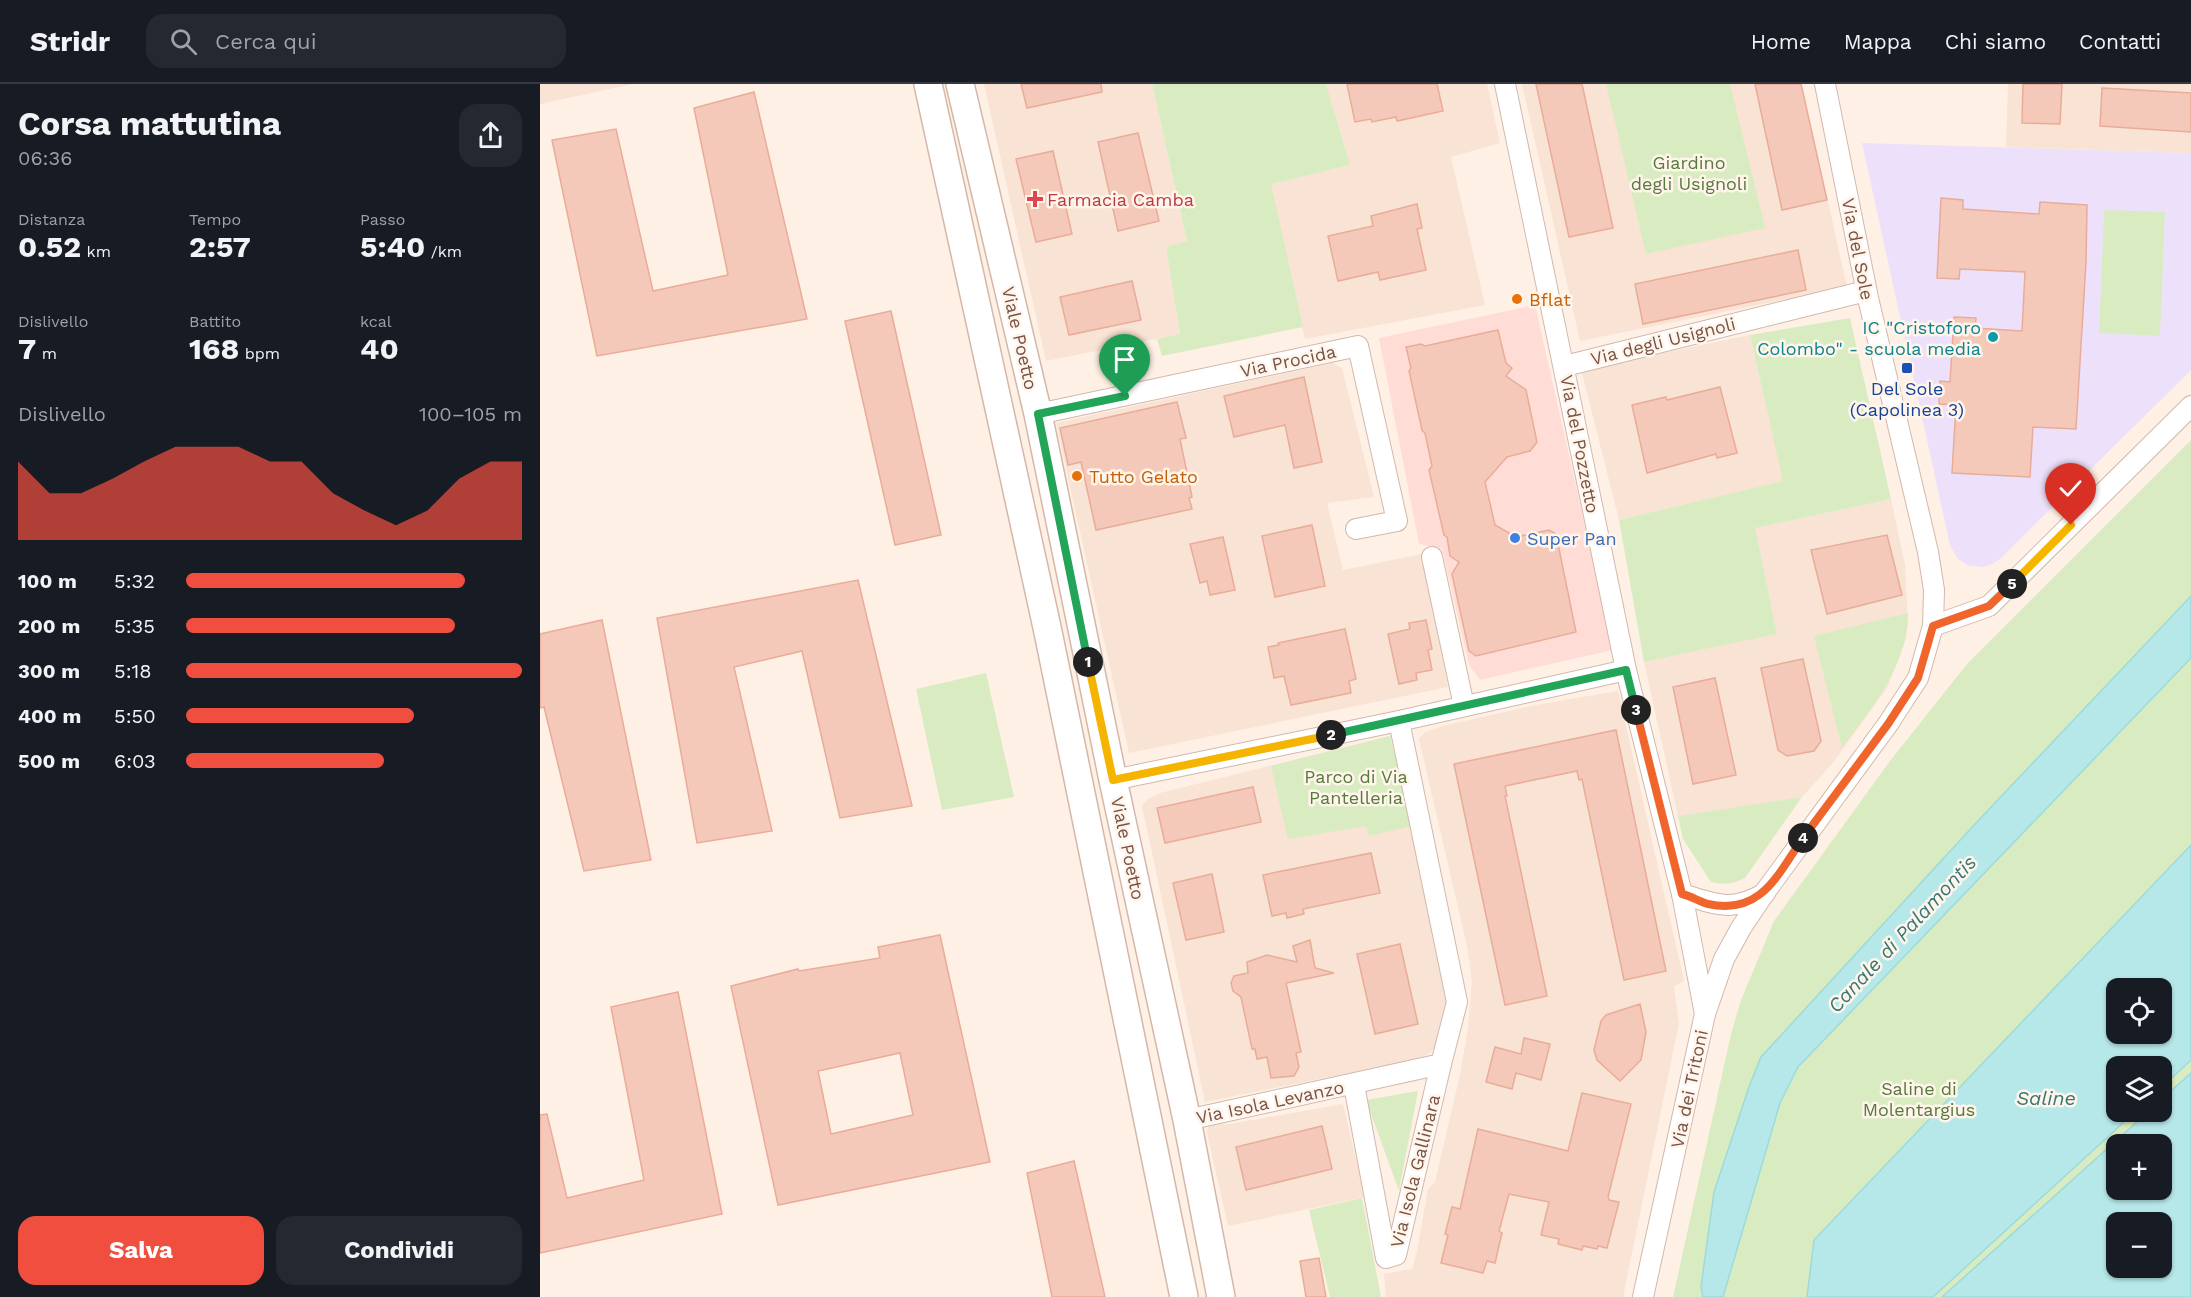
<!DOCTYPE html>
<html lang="it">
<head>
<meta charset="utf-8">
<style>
	:root { --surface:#171b24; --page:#242831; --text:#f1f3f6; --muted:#9ea1a6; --line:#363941; --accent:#f04f40 }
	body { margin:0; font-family:"Work Sans",sans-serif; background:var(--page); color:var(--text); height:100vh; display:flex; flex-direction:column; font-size:22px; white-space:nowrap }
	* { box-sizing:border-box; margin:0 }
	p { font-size:20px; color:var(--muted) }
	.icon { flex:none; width:33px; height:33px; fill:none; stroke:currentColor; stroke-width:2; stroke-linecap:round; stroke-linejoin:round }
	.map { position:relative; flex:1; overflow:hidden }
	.details { display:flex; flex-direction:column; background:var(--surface); width:540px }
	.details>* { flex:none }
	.fabs { position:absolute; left:1566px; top:894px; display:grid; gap:12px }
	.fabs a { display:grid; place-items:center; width:66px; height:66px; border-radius:12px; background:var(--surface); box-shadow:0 2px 4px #0004; font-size:30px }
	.pin { position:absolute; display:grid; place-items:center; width:51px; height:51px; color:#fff; margin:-62px -26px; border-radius:50% 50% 50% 0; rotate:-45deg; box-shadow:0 0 6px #0007 }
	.pin .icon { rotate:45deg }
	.km { position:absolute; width:30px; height:30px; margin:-15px; border-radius:50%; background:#222; color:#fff; font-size:16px; line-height:30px; text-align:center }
	.round { display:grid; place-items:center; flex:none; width:63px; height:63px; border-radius:18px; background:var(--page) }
	.head { display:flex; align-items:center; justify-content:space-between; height:102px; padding:0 18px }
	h1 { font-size:33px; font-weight:700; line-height:45px }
	.metrics { display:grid; grid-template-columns:repeat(3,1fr); gap:9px; height:102px; padding:6px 18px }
	.metrics div { display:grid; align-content:center }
	.metrics b { font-size:30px; font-weight:700 }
	.metrics small { font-size:16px; font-weight:400 }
	.metrics p { font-size:16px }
	.chart { height:168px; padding:12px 18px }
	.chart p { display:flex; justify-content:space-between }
	.chart svg { width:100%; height:108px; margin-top:6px; fill:var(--accent); opacity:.7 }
	.primary-button { display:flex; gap:12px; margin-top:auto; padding:12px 18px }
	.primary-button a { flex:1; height:69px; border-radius:18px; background:var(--accent); color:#fff; font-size:24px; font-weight:700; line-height:69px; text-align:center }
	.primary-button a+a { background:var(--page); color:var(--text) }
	ul { padding:0 18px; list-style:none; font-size:20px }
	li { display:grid; grid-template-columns:96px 72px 1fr; align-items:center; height:45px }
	li i { height:15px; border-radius:8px; background:var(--accent) }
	header { display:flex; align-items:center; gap:36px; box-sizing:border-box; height:84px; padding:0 30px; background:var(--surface); border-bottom:2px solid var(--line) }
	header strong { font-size:28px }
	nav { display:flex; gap:33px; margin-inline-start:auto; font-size:21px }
	.search { width:420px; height:54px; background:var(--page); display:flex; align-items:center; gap:15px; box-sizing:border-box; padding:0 21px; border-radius:18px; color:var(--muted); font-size:22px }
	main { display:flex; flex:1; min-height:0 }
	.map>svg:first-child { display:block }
	.residential { fill:#f8e3d4 }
	.commercial { fill:#ffddd6 }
	.education { fill:#ede0fa }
	.green { fill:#d9ecc1; fill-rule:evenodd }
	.water { fill:#b7e8e9; stroke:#9cdadb; stroke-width:1.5; fill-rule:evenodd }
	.building { fill:#f5c9b9; stroke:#e9ac98; stroke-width:1.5; fill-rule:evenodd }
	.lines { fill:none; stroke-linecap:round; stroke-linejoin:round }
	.street-casing { stroke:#d2b8ab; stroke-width:22 }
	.secondary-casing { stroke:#d5b7a9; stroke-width:30 }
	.street { stroke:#fff; stroke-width:20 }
	.secondary { stroke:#fff; stroke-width:27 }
	.split-1-casing { stroke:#fff; stroke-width:12 }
	.split-2-casing { stroke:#fff; stroke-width:12 }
	.split-3-casing { stroke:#fff; stroke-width:12 }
	.split-4-casing { stroke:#fff; stroke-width:12 }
	.split-5-casing { stroke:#fff; stroke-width:12 }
	.split-6-casing { stroke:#fff; stroke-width:12 }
	.split-1 { stroke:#22a559; stroke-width:8 }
	.split-2 { stroke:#f5b400; stroke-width:8 }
	.split-3 { stroke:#22a559; stroke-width:8 }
	.split-4 { stroke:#f0652b; stroke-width:8 }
	.split-5 { stroke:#f0652b; stroke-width:8 }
	.split-6 { stroke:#f5b400; stroke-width:8 }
	.health-dot { fill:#e0444e; stroke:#fff5eb; stroke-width:2 }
	.food-dot { fill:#e8710a; stroke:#fff5eb; stroke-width:2 }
	.culture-dot { fill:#0f9aa8; stroke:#fff5eb; stroke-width:2 }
	.transit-dot { fill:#1a4fb4; stroke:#fff5eb; stroke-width:2 }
	.shop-dot { fill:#3f7fe0; stroke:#fff5eb; stroke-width:2 }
	.labels { text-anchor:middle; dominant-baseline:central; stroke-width:5; stroke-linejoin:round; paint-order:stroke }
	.park-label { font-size:18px; fill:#56793c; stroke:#fff5eb }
	.health-label { font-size:18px; fill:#be3a42; stroke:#fff5eb; text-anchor:start }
	.street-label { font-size:18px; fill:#785247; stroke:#fff5eb }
	.food-label { font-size:18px; fill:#c56008; stroke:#fff5eb; text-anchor:start }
	.culture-label { font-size:18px; fill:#0d838f; stroke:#fff5eb; text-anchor:end }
	.transit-label { font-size:18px; fill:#164399; stroke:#fff5eb }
	.shop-label { font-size:18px; fill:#366cbe; stroke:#fff5eb; text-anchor:start }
	.water-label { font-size:20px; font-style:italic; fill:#377577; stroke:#fff5eb }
</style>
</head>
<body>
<header>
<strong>Stridr</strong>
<div class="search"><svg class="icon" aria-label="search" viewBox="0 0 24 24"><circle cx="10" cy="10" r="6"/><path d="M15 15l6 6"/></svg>Cerca qui</div>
<nav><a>Home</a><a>Mappa</a><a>Chi siamo</a><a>Contatti</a></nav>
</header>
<main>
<section class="details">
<div class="head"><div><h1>Corsa mattutina</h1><p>06:36</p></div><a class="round"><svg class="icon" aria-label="share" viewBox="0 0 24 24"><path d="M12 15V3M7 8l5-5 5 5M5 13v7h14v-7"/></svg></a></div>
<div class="metrics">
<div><p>Distanza</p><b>0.52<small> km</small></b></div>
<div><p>Tempo</p><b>2:57</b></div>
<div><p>Passo</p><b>5:40<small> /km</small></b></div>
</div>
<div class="metrics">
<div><p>Dislivello</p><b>7<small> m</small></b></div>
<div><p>Battito</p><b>168<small> bpm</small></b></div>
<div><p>kcal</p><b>40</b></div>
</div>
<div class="chart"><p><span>Dislivello</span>100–105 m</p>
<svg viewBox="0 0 160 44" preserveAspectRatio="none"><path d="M0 44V12L10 25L20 25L30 19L40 12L50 6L60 6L70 6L80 12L90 12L100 25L110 32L120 38L130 32L140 19L150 12L160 12V44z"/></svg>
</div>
<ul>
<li><b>100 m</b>5:32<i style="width:83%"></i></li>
<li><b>200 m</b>5:35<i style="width:80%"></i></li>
<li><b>300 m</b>5:18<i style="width:100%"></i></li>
<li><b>400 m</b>5:50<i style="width:68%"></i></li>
<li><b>500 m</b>6:03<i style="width:59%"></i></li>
</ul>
<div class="primary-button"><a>Salva</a><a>Condividi</a></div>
</section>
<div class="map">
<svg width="1651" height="1213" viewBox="0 0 1651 1213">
	<rect width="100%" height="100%" fill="#fef0e4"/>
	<g class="residential">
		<path d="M0,0H93L0,20Z"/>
		<path d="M444,0H612L647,158L626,163L640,250L506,277Z"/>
		<path d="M786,0H947L960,59L911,73L945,221L765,255L730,100L810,81Z"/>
		<path d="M982,0H1262L1307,203L1040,257Z"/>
		<path d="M1468,0H1651V69L1466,63Z"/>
		<path d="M1210,251L1244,397L1079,436L1042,289L1044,285Z"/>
		<path d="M792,279L802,284L834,413L787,419L803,486L882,470L908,603L589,669L516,339Z"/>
		<path d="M1351,415L1365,481L1368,540L1366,555L1347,604L1292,680L1262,713L1138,732L1104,578L1237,550L1214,444Z"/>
		<path d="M1078,607L1144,897L1134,903L1139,939L1083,1213H846L844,1190L872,1185L877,1168L888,1105L895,1098L920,991L928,944L932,898L928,867L879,655L885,648L902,642L996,621Z"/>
		<path d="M850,652L910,918L897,961L890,969L878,975L665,1018L602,722L608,715L620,709Z"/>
		<path d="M803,1020L825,1113L688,1142L668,1053L667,1046L670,1040L679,1034L684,1041Z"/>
	</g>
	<path class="commercial" d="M995,221L1073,566L940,596L929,581L902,465L879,460L839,254Z"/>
	<path class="education" d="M1322,59L1651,69V286L1459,476L1450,481L1443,483L1427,481L1418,475L1410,461Z"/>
	<g class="green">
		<path d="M612,0H786L810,81L731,100L763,243L622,272L617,255L640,250L626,163L647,157Z"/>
		<path d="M1066,0H1190L1225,144L1106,170Z"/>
		<path d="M1564,126L1625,128L1620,252L1559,249Z"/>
		<path d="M1310,234L1351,415L1215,444L1237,550L1104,578L1079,436L1243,397L1210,251Z"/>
		<path d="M1651,356V1213H1133L1191,950L1201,916L1234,837L1350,677L1427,580ZM1576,904H1622V950H1576ZM1576,982H1622V1028H1576ZM1576,1060H1622V1106H1576ZM1576,1138H1622V1184H1576Z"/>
		<path d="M1368,529C1367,584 1332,623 1302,664L1274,552Z"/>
		<path d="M446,589L474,713L402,726L376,605Z"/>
		<path d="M850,652L872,742L829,752L826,742L748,755L731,682Z"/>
		<path d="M1262,713L1205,794C1192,800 1185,801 1171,798L1143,755L1138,732Z"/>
		<path d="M878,1007L859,1107L826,1016Z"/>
		<path d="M822,1114L841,1213H790L769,1126Z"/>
	</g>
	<g class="water">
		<path d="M1651,512V574L1258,983L1240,1019L1183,1213H1163L1161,1203L1174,1108L1209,1003L1221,973L1436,739Z"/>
		<path d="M1651,761V976L1622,1003V982H1576V1028H1595L1393,1213H1267L1274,1156ZM1622,904V950H1576V904Z"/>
		<path d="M1651,989V1213H1402L1608,1028H1622V1015ZM1576,1060H1622V1106H1576ZM1576,1138H1622V1184H1576Z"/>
	</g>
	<g class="building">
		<path d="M481,0H561L562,8L487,24Z"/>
		<path d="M807,0H897L903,27L857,37L856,33L832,38L831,35L815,38Z"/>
		<path d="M996,0H1042L1073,144L1029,153Z"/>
		<path d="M1215,0H1261L1287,116L1242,126Z"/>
		<path d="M1483,0H1522L1520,40L1482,39Z"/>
		<path d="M1562,4L1651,9V48L1560,42Z"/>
		<path d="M214,8L267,235L57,272L12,56L76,45L113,207L188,191L154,24Z"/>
		<path d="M598,49L619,137L578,147L558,58Z"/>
		<path d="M513,67L532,150L496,158L476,75Z"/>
		<path d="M1401,114L1423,116V125L1499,130L1500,118L1547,121L1546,178L1536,345L1493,343L1490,393L1412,389L1416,321L1399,320L1400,297L1410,298L1414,233L1436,234L1435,244L1482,247L1485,188L1420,185L1419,195L1397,194Z"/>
		<path d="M877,120L882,144L877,145L886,186L840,196L838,188L798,197L788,152L833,142L831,132Z"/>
		<path d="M1258,166L1266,206L1103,240L1095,200Z"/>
		<path d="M592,197L601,236L529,251L520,213Z"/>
		<path d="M351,227L401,451L355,461L305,237Z"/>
		<path d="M958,246L966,279L972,284L966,292L986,306L997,358L990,367L967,373L945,398L955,441L976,453L1009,446L1016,450L1036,548L936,572L929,567L912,490L919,478L910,472L907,453L904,451L889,386L892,382L885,349L882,346L869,287L871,284L866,263L881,260L885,262Z"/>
		<path d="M764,293L782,378L754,384L745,341L694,353L684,312Z"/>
		<path d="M1180,303L1197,369L1177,374L1176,370L1107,389L1092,321L1126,313L1127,316Z"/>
		<path d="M637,318L646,354L640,355L652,413L649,414L652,425L556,446L541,378L528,381L520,344Z"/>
		<path d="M772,441L785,502L735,513L722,452Z"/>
		<path d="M1347,451L1362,511L1287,530L1271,466Z"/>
		<path d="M683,453L695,506L670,511L667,497L660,499L650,460Z"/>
		<path d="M318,496L372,722L300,734L262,567L194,583L232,747L157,759L117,534Z"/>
		<path d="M62,536L111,776L44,787L4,623L0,624V550Z"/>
		<path d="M886,536L892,565L888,566L892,586L876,589L877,596L859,600L848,550L870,545L869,539Z"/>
		<path d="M805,545L816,595L809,597L811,609L751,621L744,592L734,594L728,563L739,561L738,559Z"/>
		<path d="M1263,575L1281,657L1274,667L1247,672L1238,666L1221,584Z"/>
		<path d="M1175,594L1196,691L1153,700L1133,603Z"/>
		<path d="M1076,646L1126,887L1084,896L1042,695L1039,696L1037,687L965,702L967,712H965L1007,912L965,921L914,680Z"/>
		<path d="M713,703L721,738L625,759L617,724Z"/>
		<path d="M831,769L840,809L763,825L764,830L747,834L746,829L732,832L723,791Z"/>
		<path d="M672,790L684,848L646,856L633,799Z"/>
		<path d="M400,851L450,1078L238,1121L191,902L258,885L259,887L340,874L338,863ZM360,969L373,1031L291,1050L278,987Z"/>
		<path d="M770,856L775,884L794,889L746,899L761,968L756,969L759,983L754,992L731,994L727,973L717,975L715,965H712L701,913L693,907L691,899L694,892L708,889L707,878L727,871L757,878L753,862Z"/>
		<path d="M860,860L878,940L835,950L817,870Z"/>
		<path d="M138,908L182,1130L0,1169V1031L7,1030L27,1114L104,1096L71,923Z"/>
		<path d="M1100,920L1106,948L1101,976L1080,997L1057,976L1054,966L1061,937L1066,931Z"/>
		<path d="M984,954L1010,960L1001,996L976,989L972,1005L946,998L955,963L981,970Z"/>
		<path d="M1042,1009L1091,1020L1068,1113L1069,1116L1079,1118L1067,1164L1058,1162L1057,1165L1043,1162L1042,1166L1018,1160L1019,1155L1001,1151L1009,1118L969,1110L959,1147L962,1149L955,1179L947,1177L943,1189L901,1179L908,1151L905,1150L912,1123L920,1125L938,1045L1028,1067Z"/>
		<path d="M782,1042L792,1085L706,1106L696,1063Z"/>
		<path d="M534,1077L565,1213H512L487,1089Z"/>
		<path d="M779,1174L786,1213H766L760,1177Z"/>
	</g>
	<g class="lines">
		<g class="street-casing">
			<g id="street">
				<path d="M965,0L1086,586L1142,810L1165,930"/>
				<path d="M1025,282L1326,207"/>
				<path d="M498,330L818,262L857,437L816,445"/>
				<path d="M892,473L924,622"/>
				<path d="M1393,542L1449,522L1651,322"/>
				<path d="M573,696L859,637L1086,586"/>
				<path d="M1142,810C1176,820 1192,829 1225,809"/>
				<path d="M814,1001L846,1174L856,1171L901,980"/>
				<path d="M647,1036L901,980L917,918L859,637"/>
				<path d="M1103,1213L1165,930L1184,875L1201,844L1225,808L1348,640L1378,594L1393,542L1394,506L1388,468L1328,214L1285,0"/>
			</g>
		</g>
		<g class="secondary-casing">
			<g id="secondary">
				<path d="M388,0L508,548L644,1213"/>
				<path d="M420,0L498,330L573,696L647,1036L681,1213"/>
			</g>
		</g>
		<use href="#street" class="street"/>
		<use href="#secondary" class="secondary"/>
	</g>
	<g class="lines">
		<g class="split-1-casing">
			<path id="split-1" d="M548,578L498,330L585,312"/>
		</g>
		<g class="split-2-casing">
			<path id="split-2" d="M548,578L573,696L791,651"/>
		</g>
		<g class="split-3-casing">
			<path id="split-3" d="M791,651L1086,586L1096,626"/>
		</g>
		<g class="split-4-casing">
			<path id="split-4" d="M1096,626L1142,810C1151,812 1160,818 1168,820C1221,832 1238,790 1263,754"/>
		</g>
		<g class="split-5-casing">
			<path id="split-5" d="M1263,754L1348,640L1378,594L1393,542L1449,522L1472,500"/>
		</g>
		<g class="split-6-casing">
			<path id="split-6" d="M1472,500L1531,441"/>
		</g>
		<use href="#split-1" class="split-1"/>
		<use href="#split-2" class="split-2"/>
		<use href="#split-3" class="split-3"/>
		<use href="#split-4" class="split-4"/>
		<use href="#split-5" class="split-5"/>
		<use href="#split-6" class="split-6"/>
	</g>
	<path class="health-dot" d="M492 106h6v6h6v6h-6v6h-6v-6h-6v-6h6z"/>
	<g class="food-dot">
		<circle cx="977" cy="215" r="6"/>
		<circle cx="537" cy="392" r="6"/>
	</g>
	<circle class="culture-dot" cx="1453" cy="253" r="6"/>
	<rect class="transit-dot" x="1361" y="278" width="12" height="12" rx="3"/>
	<circle class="shop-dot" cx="975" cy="454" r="6"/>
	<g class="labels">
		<g class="park-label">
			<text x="1149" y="78">Giardino<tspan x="1149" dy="21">degli Usignoli</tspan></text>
			<text x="816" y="692">Parco di Via<tspan x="816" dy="21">Pantelleria</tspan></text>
			<text x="1379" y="1004">Saline di<tspan x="1379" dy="21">Molentargius</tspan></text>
		</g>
		<g class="health-label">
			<text x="507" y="115">Farmacia Camba</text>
		</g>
		<g class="street-label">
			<text transform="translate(1318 165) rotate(79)">Via del Sole</text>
			<text transform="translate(480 254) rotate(77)">Viale Poetto</text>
			<text transform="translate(1123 257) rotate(-14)">Via degli Usignoli</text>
			<text transform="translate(748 277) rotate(-12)">Via Procida</text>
			<text transform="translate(1040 360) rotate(79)">Via del Pozzetto</text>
			<text transform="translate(588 764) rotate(78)">Viale Poetto</text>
			<text transform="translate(1149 1005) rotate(-78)">Via dei Tritoni</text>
			<text transform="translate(730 1018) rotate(-12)">Via Isola Levanzo</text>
			<text transform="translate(875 1087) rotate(-76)">Via Isola Gallinara</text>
		</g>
		<g class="food-label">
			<text x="989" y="215">Bflat</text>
			<text x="549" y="392">Tutto Gelato</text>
		</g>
		<g class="culture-label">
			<text x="1441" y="243">IC "Cristoforo<tspan x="1441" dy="21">Colombo" - scuola media</tspan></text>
		</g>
		<g class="transit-label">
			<text x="1367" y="304">Del Sole<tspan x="1367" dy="21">(Capolinea 3)</tspan></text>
		</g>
		<g class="shop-label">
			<text x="987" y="454">Super Pan</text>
		</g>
		<g class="water-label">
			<text transform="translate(1362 850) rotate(-47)">Canale di Palamontis</text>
			<text x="1506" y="1014">Saline</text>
		</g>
	</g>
</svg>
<div class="fabs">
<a><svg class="icon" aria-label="locate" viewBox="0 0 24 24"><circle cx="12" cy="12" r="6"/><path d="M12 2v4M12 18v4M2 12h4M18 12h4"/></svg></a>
<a><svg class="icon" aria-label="layers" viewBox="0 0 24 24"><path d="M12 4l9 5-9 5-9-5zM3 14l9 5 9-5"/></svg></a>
<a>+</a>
<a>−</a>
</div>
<div class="pin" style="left:585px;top:312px;background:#1e9e55"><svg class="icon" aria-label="arrive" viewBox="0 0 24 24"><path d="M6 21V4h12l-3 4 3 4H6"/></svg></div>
<div class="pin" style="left:1531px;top:441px;background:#d93025"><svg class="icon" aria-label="check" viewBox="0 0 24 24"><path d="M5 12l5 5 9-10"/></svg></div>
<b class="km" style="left:548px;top:578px">1</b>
<b class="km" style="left:791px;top:651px">2</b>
<b class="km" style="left:1096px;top:626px">3</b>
<b class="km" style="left:1263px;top:754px">4</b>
<b class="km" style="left:1472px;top:500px">5</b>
</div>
</main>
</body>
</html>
